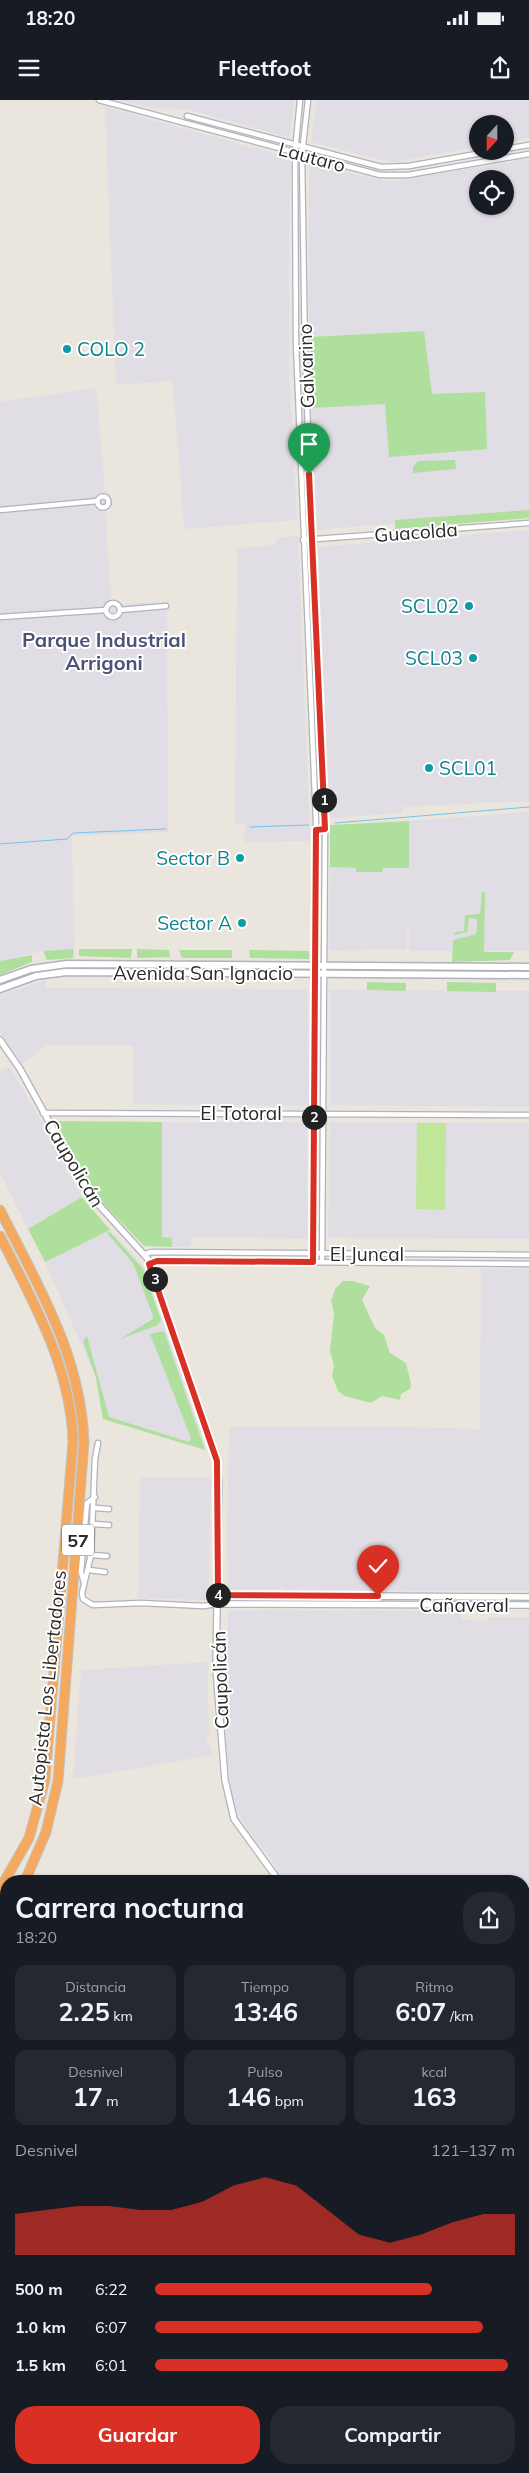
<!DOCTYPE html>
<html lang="es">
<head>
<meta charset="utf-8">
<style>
	:root { --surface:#171b24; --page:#242831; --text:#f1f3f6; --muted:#9ea1a6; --accent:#d93025 }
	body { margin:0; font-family:Mulish,sans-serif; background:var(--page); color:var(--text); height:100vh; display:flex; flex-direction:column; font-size:19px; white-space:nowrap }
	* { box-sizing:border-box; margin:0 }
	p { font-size:16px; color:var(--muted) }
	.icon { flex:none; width:28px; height:28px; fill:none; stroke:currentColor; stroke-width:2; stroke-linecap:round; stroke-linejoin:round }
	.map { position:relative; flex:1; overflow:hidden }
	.panel { position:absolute; left:0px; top:1775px; width:530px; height:599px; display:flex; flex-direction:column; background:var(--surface); border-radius:20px 20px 0 0; box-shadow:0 1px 4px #0004 }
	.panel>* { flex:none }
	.needle { width:32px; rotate:201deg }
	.controls { position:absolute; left:469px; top:15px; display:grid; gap:10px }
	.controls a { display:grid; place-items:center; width:45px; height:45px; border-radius:50%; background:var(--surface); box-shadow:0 1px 4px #0004; font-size:25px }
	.pin { position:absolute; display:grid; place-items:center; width:42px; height:42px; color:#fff; margin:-51px -21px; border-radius:50% 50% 50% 0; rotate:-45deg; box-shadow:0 0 5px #0007 }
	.pin .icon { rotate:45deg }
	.km { position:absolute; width:25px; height:25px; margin:-12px; border-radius:50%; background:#222; color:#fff; font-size:14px; line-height:25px; text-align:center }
	.round { display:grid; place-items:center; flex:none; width:52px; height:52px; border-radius:20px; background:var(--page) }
	.headline { display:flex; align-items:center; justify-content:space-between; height:85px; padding:0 15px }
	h1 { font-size:28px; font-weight:700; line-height:38px }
	.metrics { display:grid; grid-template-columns:repeat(3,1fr); gap:8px; height:85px; padding:5px 15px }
	.metrics div { display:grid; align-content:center; border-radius:12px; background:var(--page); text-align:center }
	.metrics b { font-size:25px; font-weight:700 }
	.metrics small { font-size:14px; font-weight:400 }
	.metrics p { font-size:14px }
	.chart { height:140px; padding:10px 15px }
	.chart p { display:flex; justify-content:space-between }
	.chart svg { width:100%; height:90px; margin-top:5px; fill:var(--accent); opacity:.7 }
	.button { display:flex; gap:10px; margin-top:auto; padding:10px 15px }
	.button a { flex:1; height:58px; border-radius:20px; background:var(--accent); color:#fff; font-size:20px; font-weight:700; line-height:58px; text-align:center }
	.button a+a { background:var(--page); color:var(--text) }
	ul { padding:0 15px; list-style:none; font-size:16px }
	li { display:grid; grid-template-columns:80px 60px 1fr; align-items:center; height:38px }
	li i { height:12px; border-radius:6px; background:var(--accent) }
	.status { display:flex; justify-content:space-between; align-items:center; height:35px; padding:0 25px; background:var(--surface); direction:ltr }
	.status svg { height:14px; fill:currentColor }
	header { display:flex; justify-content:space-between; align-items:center; height:65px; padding:0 15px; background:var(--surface); font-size:22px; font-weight:700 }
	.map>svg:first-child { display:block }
	.industrial { fill:#e0dde4; fill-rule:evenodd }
	.green { fill:#afdf9c }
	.pitch { fill:#c0e699 }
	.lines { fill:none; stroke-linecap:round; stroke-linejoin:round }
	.stream { stroke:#76c2e7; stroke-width:1 }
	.minor-casing { stroke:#b0b2bd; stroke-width:7 }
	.tertiary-casing { stroke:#b0b2bd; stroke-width:8 }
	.secondary-casing { stroke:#b0b2bd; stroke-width:9 }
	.motorway-casing { stroke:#c3c3c3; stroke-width:11 }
	.minor { stroke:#fff; stroke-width:4.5 }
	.tertiary { stroke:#fff; stroke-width:5.5 }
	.secondary { stroke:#fff; stroke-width:6 }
	.motorway { stroke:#f5a95f; stroke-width:9 }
	.route-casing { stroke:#fff; stroke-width:10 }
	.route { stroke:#d93025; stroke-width:6 }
	.culture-dot { fill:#0f9aa8; stroke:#fff; stroke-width:2 }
	.labels { text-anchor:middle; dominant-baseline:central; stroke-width:4; stroke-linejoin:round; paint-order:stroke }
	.shield { fill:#fff; stroke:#6a6a6a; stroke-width:1 }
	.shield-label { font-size:18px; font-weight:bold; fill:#2a2a2a }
	.street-label { font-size:19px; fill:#2a2a2a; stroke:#fff }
	.culture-label { font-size:19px; fill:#0d838f; stroke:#fff; text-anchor:end }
	.neighbourhood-label { font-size:20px; font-weight:bold; fill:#4d5278; stroke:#fff }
</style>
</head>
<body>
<div class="status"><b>18:20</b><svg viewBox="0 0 49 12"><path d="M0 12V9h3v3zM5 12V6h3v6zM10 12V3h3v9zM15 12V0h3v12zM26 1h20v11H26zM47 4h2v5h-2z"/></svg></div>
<header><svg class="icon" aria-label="menu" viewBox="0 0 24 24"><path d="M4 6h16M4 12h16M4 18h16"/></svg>Fleetfoot<svg class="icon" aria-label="share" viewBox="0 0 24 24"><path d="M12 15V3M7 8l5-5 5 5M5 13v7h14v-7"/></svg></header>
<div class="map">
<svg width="529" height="2373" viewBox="0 0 529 2373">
	<rect width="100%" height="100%" fill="#ebe6dd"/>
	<g class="industrial">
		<path d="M120,0H294L290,34L288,37L186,9L151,8Z"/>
		<path d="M317,0H529V38L505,42V24H478L477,47L394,62L382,60L311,42Z"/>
		<path d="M105,7L291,58L289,121V273L297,420L184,429L173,281L116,285Z"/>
		<path d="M529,59V412L317,430L312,308L385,303L389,356L487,348L432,295L423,231L309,237V62L377,80L394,81ZM478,79H505V106H478Z"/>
		<path d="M96,288L105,391L110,394L113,402L111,407L105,411L111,499L123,504L167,502L168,732L72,736L74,849L43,851L0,861V302Z"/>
		<path d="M529,430V701L402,707L403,713L330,718L318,447Z"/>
		<path d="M298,436L310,741L244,742L245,724L235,725L237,448L275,445L276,438Z"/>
		<path d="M529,712V851H409L408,803L407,849L329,851L330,767L356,768L357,772H382V768H408L409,721Z"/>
		<path d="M45,880L46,888L308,889L309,1004L307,1006L133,1004V946L47,945L22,964L0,932V895Z"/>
		<path d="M330,890L529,891V1007L330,1005Z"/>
		<path d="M9,967L50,1035L66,1065L65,1071L70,1075L82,1097L28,1129L0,1073V971Z"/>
		<path d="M162,1022H307L308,1139L192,1137L191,1147H172V1138L162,1137Z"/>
		<path d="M330,1022L529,1023V1139L328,1138Z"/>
		<path d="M110,1130L144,1167L206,1349L103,1319L96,1278L45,1162Z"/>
		<path d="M481,1169H529V1491L285,1490L283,1487L278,1490H230L228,1488L227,1439L229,1327L375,1326L480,1329Z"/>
		<path d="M140,1378H211L208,1500L138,1498Z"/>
		<path d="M230,1510L461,1511L462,1520L487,1521L488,1517H529V2054L524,2052V1781H284L270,1757L251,1734L235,1708L226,1647L228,1513Z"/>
		<path d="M208,1562V1613L210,1633L206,1638L213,1655L73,1679L81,1570Z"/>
		<path d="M0,1896L6,1899V2029L0,2027Z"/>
		<path d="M0,2040L6,2043V2113L0,2111Z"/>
		<path d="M0,2125L6,2128V2368H251L252,2373H0Z"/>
		<path d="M529,2326V2373H464L471,2368H524V2330Z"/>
	</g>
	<g class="green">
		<path d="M424,231L432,294L485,292L487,349L389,357L385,304L312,308L309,237Z"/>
		<path d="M455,360L456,369L413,373V367L418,361Z"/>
		<path d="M529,410V418L395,429V420Z"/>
		<path d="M409,721V768H383L382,772H356V768L330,767V725Z"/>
		<path d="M482,792H485L484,852H514L510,860L452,862L453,840L474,835L477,832V819L469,818L467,832L454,835L455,832L464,831L465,815L480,814Z"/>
		<path d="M74,849L73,858L47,860L43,851Z"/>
		<path d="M79,849H132L131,858L79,856Z"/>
		<path d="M137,849L169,850L170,857L137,858Z"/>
		<path d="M179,850H232V858H182Z"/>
		<path d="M249,850L309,851V859L250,858Z"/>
		<path d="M32,855V862L0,875V861Z"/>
		<path d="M367,882L406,883V891L367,890Z"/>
		<path d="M447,882L496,883V892L447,891Z"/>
		<path d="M55,1021L162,1022V1137L172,1138V1147L144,1146L102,1102L91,1086Z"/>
		<path d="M82,1097L110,1130L45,1162L28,1129Z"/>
		<path d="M110,1132L143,1169L161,1220L158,1225L120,1239L153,1219L152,1213L133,1163L107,1133Z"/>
		<path d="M343,1181H353L370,1186L362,1200L375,1228L384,1235L390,1253L406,1263L411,1284L410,1289L401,1294L400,1300L382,1296L371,1303L345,1296L338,1291L332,1276L334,1265L330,1251L334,1213L331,1201L335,1189Z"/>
		<path d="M164,1231L205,1350L103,1319L96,1278L83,1241L87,1236L109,1317L189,1342L191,1338L150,1234Z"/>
		<path d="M529,2069V2215L524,2213V2082Z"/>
		<path d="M307,2368H445L426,2373H312Z"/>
	</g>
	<path class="pitch" d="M417,1023H446L445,1110L416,1109Z"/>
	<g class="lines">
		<g class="stream">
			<path d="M335,723L529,707"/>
			<path d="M250,727L309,725"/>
			<path d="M0,744L67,739L73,733L166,729"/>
		</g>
		<g class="minor-casing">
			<g id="minor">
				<path d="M99,0L380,75H408L529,54"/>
				<path d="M300,0L295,52L296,244L316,722L313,1162"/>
				<path d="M308,0L302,54L305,258L325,729L322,1162"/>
				<path d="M187,16L381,67L409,66L493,51"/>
				<path d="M505,49L529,45"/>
				<circle cx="103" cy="402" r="5.5"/>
				<path d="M0,410L97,401"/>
				<path d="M303,440L529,423"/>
				<circle cx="113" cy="510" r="7"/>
				<path d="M120,510L166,506"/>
				<path d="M0,517L106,510"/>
				<path d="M43,1013L529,1015"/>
				<path d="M145,1154L152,1152L529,1155"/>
				<path d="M149,1163L157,1161L529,1164"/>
				<path d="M98,1343L95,1359L91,1455L82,1493L83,1499L93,1505L141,1503L203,1506L218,1504"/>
				<path d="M95,1408L109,1409"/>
				<path d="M94,1424L109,1425"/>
				<path d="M91,1455L107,1456"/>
				<path d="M89,1470L105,1472"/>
				<path d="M84,1483L81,1472L87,1403L95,1397"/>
				<path d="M0,2034L6,2037"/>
				<path d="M0,2119L6,2122"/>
				<path d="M262,2368V2373"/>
			</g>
		</g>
		<g class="tertiary-casing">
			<g id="tertiary">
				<path d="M0,940L20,969L89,1094L148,1159L215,1352L219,1383L216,1569L225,1680L234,1719L279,1781"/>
				<path d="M219,1495L529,1497"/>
				<path d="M218,1504L529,1505"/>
				<path d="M0,1886L6,1889"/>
			</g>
		</g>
		<g class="secondary-casing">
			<g id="secondary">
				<path d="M0,880L31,869L67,864L529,867"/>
				<path d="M0,889L36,876L66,872L529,875"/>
			</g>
		</g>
		<g class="motorway-casing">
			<g id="motorway">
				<path d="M0,1110C38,1186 81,1255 84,1342L58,1681L46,1732L25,1781"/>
				<path d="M0,1136C33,1202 71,1266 73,1342L45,1680L29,1738L0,1789"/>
				<path d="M0,1818L6,1810"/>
			</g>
		</g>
		<use href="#minor" class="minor"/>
		<use href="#tertiary" class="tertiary"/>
		<use href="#secondary" class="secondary"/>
		<use href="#motorway" class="motorway"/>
	</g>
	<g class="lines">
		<g class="route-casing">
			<path id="route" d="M309,374L325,729L316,730L313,1162L157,1161L149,1164L217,1361L218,1495L378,1496"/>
		</g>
		<use href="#route" class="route"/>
	</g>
	<g class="culture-dot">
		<circle cx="67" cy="249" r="5"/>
		<circle cx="469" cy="506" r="5"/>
		<circle cx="473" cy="558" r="5"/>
		<circle cx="429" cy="668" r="5"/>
		<circle cx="240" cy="758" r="5"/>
		<circle cx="242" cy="823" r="5"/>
	</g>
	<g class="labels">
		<rect class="shield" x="62" y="1424.5" width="32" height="31" rx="4"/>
		<g class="shield-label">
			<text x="78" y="1440">57</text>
		</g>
		<g class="street-label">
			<text transform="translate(312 57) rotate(15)">Lautaro</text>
			<text transform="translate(306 266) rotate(-92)">Galvarino</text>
			<text transform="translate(416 432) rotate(-4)">Guacolda</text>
			<text x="203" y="873">Avenida San Ignacio</text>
			<text x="241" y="1013">El Totoral</text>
			<text transform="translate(74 1063) rotate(59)">Caupolicán</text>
			<text x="367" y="1154">El Juncal</text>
			<text x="464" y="1505">Cañaveral</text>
			<text transform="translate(220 1580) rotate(-92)">Caupolicán</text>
			<text transform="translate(47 1588) rotate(-84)">Autopista Los Libertadores</text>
		</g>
		<g class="culture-label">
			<text x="77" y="249" text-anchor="start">COLO 2</text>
			<text x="459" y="506">SCL02</text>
			<text x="463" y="558">SCL03</text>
			<text x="439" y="668" text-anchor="start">SCL01</text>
			<text x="230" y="758">Sector B</text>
			<text x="232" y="823">Sector A</text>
		</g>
		<g class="neighbourhood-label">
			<text x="104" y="539">Parque Industrial<tspan x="104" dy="23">Arrigoni</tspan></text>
		</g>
	</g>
</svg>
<div class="controls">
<a><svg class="needle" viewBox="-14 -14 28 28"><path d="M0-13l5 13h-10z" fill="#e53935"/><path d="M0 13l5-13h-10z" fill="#9ea1a6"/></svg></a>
<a><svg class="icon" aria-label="locate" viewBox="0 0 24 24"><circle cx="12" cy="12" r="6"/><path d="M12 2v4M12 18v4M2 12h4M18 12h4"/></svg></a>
</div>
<div class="pin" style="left:309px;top:374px;background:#1e9e55"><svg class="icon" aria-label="arrive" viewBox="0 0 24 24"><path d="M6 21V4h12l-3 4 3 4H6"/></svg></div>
<div class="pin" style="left:378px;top:1496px;background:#d93025"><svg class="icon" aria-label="check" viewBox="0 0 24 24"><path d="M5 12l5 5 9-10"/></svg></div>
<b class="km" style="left:324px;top:700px">1</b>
<b class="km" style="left:314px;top:1017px">2</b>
<b class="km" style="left:155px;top:1179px">3</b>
<b class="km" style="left:218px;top:1495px">4</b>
<section class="panel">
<div class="headline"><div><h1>Carrera nocturna</h1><p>18:20</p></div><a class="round"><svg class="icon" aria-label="share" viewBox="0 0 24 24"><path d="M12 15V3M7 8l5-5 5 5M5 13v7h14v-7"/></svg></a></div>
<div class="metrics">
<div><p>Distancia</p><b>2.25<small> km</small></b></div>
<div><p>Tiempo</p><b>13:46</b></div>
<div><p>Ritmo</p><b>6:07<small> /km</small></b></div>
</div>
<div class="metrics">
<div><p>Desnivel</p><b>17<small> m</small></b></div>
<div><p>Pulso</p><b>146<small> bpm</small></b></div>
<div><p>kcal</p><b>163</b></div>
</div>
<div class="chart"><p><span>Desnivel</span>121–137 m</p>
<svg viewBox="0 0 160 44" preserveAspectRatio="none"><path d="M0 44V24L10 22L20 20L30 20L40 22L50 22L60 18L70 10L80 6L90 10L100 22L110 34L120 38L130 34L140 28L150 24L160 24V44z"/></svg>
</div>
<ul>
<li><b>500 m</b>6:22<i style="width:77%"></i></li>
<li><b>1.0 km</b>6:07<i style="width:91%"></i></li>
<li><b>1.5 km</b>6:01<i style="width:98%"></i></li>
</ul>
<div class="button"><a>Guardar</a><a>Compartir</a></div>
</section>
</div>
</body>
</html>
